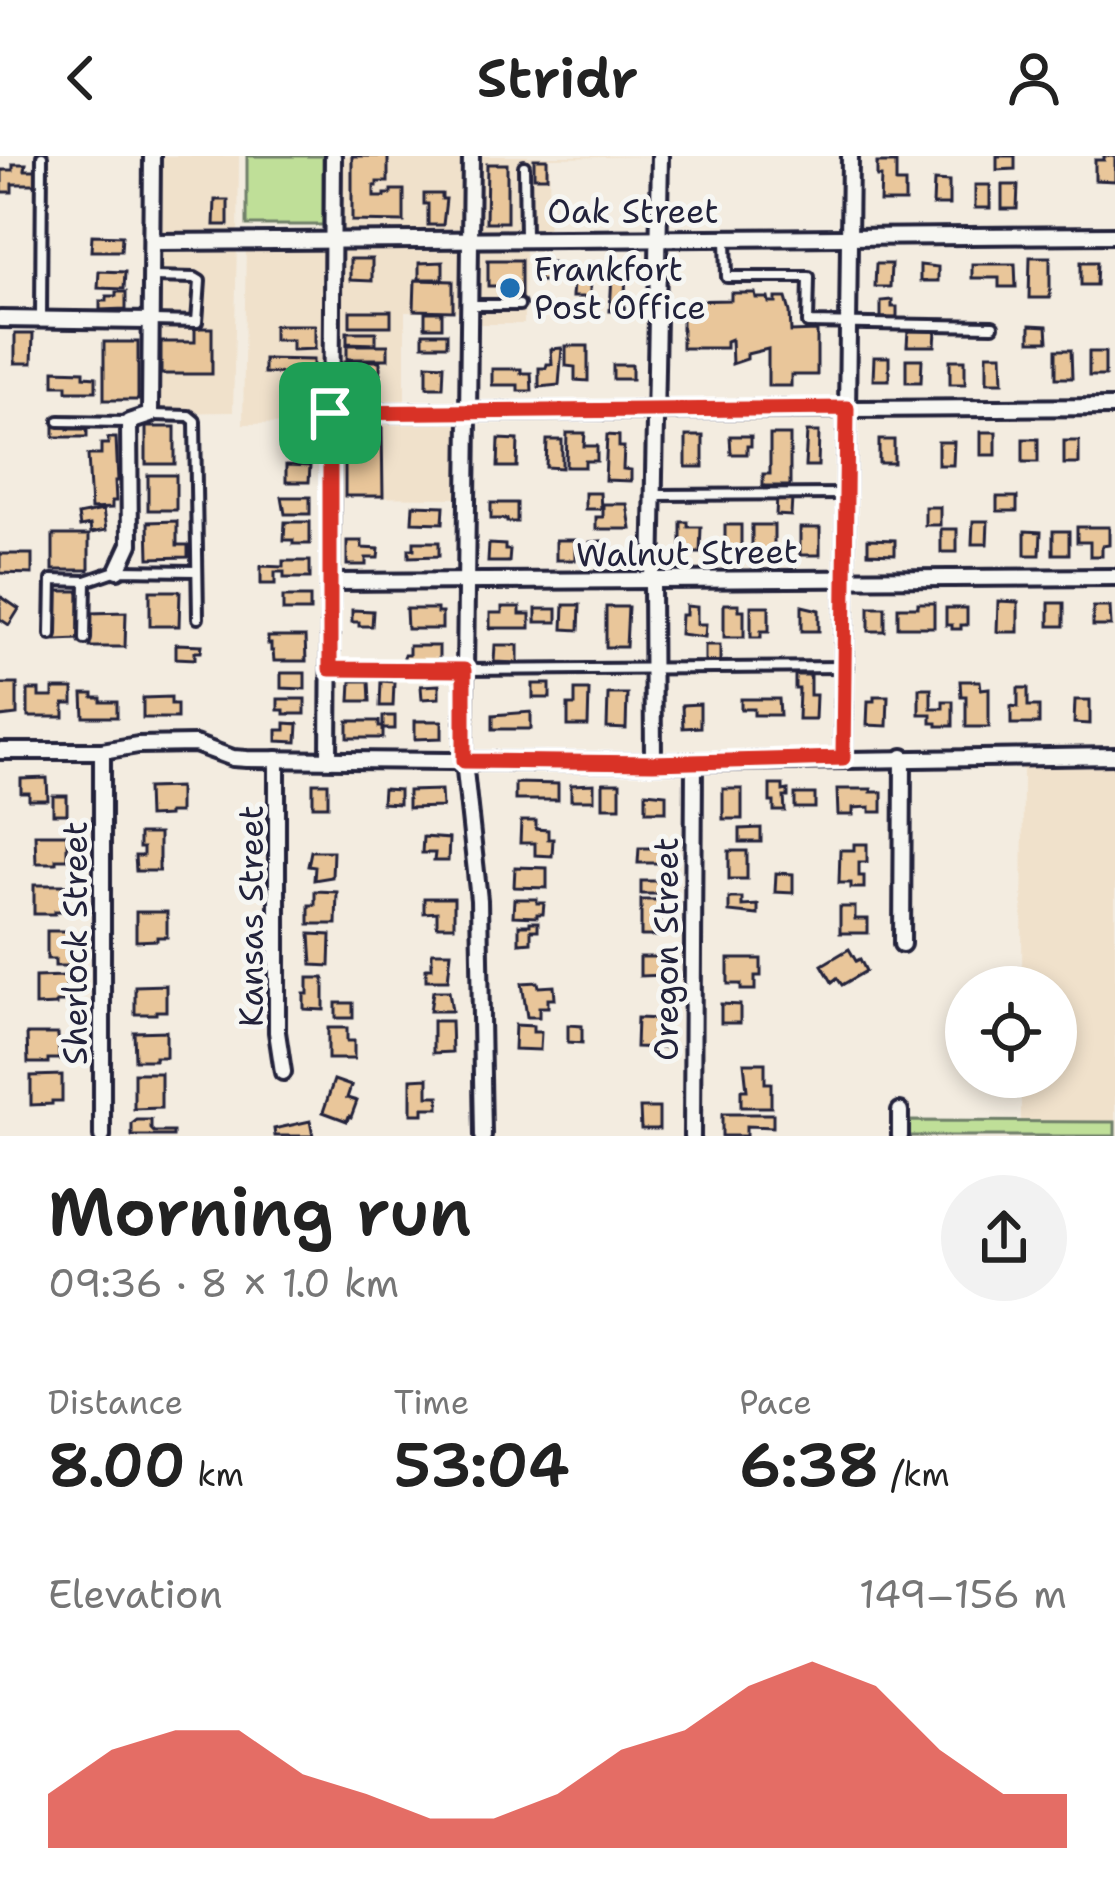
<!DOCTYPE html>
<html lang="en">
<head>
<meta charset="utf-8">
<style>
	:root { --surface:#fff; --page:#f2f2f2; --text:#222; --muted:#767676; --accent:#d93025 }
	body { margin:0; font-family:"Shantell Sans",sans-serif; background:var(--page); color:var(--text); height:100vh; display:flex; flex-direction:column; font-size:45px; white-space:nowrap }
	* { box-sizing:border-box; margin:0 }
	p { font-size:39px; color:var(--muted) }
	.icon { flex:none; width:66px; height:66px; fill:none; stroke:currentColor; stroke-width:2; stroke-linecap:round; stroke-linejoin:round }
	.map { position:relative; height:980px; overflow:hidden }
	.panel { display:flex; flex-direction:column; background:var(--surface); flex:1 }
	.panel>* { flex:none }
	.buttons { position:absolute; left:945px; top:810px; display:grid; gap:24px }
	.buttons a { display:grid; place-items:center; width:132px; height:132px; border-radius:50%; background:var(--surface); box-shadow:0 6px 18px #0003; font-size:60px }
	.pin { position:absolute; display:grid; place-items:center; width:102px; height:102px; color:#fff; margin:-51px; border-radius:24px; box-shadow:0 6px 18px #0006 }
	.round { display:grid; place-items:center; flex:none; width:126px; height:126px; border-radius:63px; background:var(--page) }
	.overview { display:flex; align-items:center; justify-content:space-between; height:204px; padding:0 48px }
	h1 { font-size:66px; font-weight:600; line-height:90px }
	.stats { display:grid; grid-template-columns:repeat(3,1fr); gap:18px; height:204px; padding:12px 48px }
	.stats div { display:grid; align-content:center }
	.stats b { font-size:60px; font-weight:600 }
	.stats small { font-size:33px; font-weight:400 }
	.stats p { font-size:33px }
	.chart { height:336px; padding:24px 48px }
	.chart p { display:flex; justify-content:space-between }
	.chart svg { width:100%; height:216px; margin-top:12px; fill:var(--accent); opacity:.7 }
	header { display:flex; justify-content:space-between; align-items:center; height:156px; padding:0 48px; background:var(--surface); font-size:54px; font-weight:600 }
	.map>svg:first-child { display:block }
	.built { fill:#f0e1cb }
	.green { fill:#bfdf98; stroke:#70806a; stroke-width:3 }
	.building { fill:#e9c69a; stroke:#22223b; stroke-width:3 }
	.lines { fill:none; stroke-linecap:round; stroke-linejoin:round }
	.lane-casing { stroke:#22223b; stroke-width:16 }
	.street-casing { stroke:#22223b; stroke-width:22 }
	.lane { stroke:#f6f6f2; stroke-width:8 }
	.street { stroke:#f6f6f2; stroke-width:14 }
	.route-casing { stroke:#fff; stroke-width:24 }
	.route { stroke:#d93025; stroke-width:15 }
	.poi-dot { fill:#1f6fb2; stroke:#f6f6f2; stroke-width:4.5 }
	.labels { text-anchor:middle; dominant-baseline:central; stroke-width:10; stroke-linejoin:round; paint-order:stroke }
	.street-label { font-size:33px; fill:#22223b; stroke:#f6f6f2 }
	.poi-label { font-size:33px; fill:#22223b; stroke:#f6f6f2; text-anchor:start }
</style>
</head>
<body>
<header><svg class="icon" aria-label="back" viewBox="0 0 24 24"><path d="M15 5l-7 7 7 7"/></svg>Stridr<svg class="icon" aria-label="person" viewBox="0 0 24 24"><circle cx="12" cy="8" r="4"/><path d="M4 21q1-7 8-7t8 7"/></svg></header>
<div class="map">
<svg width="1115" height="980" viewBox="0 0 1115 980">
	<rect width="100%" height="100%" fill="#f3ece0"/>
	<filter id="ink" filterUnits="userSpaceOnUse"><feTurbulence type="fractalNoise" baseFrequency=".00833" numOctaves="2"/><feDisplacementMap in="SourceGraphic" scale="24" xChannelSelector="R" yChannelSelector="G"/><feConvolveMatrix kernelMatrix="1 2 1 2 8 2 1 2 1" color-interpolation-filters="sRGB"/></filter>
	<g filter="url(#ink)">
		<g class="built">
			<path d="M153,0H239L238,83L154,84Z"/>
			<path d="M335,0H469L468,81L334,82Z"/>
			<path d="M474,0H658L550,2L548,81L472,82Z"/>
			<path d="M468,85L467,155L405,156V254L465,255L463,342L333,341V87Z"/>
			<path d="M472,85L525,86L524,168H470Z"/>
			<path d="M153,87H237L233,256L152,257Z"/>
			<path d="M246,87H330L328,267L243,268Z"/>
			<path d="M1023,603L1115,604V966L1021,967V921H1056V831H1022Z"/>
		</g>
		<g class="green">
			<rect x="247" y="0" width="76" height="69"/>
			<path d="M904,965L1115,966V980H904Z"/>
		</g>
		<g class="building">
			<path d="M352,0H388V26H377V30H374V41H385V38H391V34H404V66L352,65Z"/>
			<path d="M997,0H1015V13L997,14Z"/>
			<path d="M1104,0H1115V25L1095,24V4H1104Z"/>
			<rect x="534" y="3" width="13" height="18"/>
			<path d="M877,7H896V27H905V46H880L881,21H877Z"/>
			<path d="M13,8H26L25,14H38V28H12V36H2V14H13Z"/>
			<path d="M487,8H507V66H486Z"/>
			<path d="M934,25L949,26V49H933Z"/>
			<rect x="975" y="29" width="15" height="23"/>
			<path d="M1002,29H1018L1017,53H1002Z"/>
			<path d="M424,38H442V43H446L443,69H428V48H424Z"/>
			<path d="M215,44H228V69H214Z"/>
			<path d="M92,79L122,80L121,95H91Z"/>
			<path d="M1030,101H1050V142H1029Z"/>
			<path d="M350,103H372V125L350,124Z"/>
			<path d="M488,104H521V142H508V130H488Z"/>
			<path d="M443,106V123H419V107Z"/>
			<path d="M552,106V125H539L538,107Z"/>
			<path d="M1081,106H1097L1096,129H1081Z"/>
			<path d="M876,108H891L890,131H875Z"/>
			<path d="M972,108H1015L1016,131H999V122H972Z"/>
			<path d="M920,109L938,111V125H920Z"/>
			<path d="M574,114H590V141H572Z"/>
			<path d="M99,115L125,116L124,133L98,132Z"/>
			<path d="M612,119L626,120L624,155H610Z"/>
			<path d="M415,124L453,125V155L414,154Z"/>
			<path d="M116,136H126V153L100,154V145H107V140H116Z"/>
			<path d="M731,137H755L756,142H768L769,147H776V142H786L790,156L791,176L817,175V219H791V230H768V193L747,198V203L732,208L731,183L726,185V192H682V145L731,144Z"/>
			<path d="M892,144V151H897V164H881V145Z"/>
			<rect x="350" y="155" width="41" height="15"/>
			<rect x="425" y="156" width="17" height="15"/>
			<path d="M274,169H315V193L292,194V184H274Z"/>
			<path d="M1030,169L1047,170L1048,185H1030Z"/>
			<path d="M195,172H212V218H161V186H195Z"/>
			<path d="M908,174L936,175L935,190H907Z"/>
			<path d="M347,176H376V188L347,187Z"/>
			<rect x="423" y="177" width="24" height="12"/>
			<path d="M15,178H33L32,207H15Z"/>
			<rect x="104" y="186" width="34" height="58"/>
			<rect x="347" y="189" width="41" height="14"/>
			<path d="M566,190H588V225L575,224V211L566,210Z"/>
			<path d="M562,192L559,229L539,231V212H546L547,208H552L551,193Z"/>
			<path d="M1056,194H1071L1072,222H1056Z"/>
			<rect x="1089" y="196" width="16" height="24"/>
			<path d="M987,198H1002L1003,226H987Z"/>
			<path d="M874,201H889V224H873Z"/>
			<path d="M264,203L313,204V218L264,217Z"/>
			<path d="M906,203H922L921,226H906Z"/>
			<rect x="950" y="204" width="15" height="24"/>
			<path d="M345,205H380V218H362V223L357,225H345Z"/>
			<path d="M427,208L444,209L443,231H427Z"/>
			<rect x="613" y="209" width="19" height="14"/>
			<path d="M492,213H521V217H531L532,235H518V229H492Z"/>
			<path d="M54,214L84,215V220L96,221V235H67V229H54Z"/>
			<path d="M362,223H376V240H345V225Z"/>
			<path d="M285,231H311V261H291V255H285Z"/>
			<path d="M54,268H68V273H87V281H54Z"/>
			<rect x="146" y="271" width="29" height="37"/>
			<path d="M345,271H382L383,340H345Z"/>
			<path d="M807,276H819L818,310H805Z"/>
			<rect x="981" y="276" width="15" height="23"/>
			<path d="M567,277H585L584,290H597V305H585V311H566Z"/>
			<path d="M607,279L619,280V291H624L623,313L631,314V325L605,324Z"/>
			<path d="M770,279H790V330H763V318H770Z"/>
			<rect x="686" y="280" width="17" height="31"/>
			<path d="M730,280H751V290H747V298H731Z"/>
			<path d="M108,282H116L118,325H115L116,345H112V352L91,353L88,299H101V288H108Z"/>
			<path d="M499,283L518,284L517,311H498Z"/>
			<rect x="1023" y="283" width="15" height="23"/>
			<path d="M547,284H562V312L546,311Z"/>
			<rect x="879" y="284" width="15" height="23"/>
			<rect x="1064" y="285" width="15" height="23"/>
			<path d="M938,286H954L953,309H938Z"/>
			<path d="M286,309L310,310L309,326H286Z"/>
			<rect x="148" y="319" width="28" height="35"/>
			<path d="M585,337H600L601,353H585Z"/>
			<path d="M282,341H310V358H285Z"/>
			<path d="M777,341L792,342L791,360L776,359Z"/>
			<rect x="997" y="341" width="20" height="14"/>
			<path d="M491,347H517V366H507V363H491Z"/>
			<path d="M603,348H627L631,373H596V361H603Z"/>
			<path d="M413,349L444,350L443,367L412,366Z"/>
			<rect x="925" y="351" width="15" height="18"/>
			<path d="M103,354L106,374L91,377L90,369L80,371L78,359Z"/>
			<path d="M177,365V389H188V401L149,402L148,366Z"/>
			<path d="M973,365H988L987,388H972Z"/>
			<path d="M285,366H310V388H293V384H284Z"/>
			<path d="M681,366H688V371H701L700,397H681Z"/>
			<path d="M725,369H741V399L725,396Z"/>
			<rect x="752" y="369" width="22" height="28"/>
			<path d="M1077,371H1109V389L1102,390V400H1090V386H1077Z"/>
			<rect x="800" y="372" width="20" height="27"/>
			<rect x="941" y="373" width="16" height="23"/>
			<path d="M1025,375L1041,376L1040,399H1025Z"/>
			<rect x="1053" y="375" width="16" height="23"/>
			<rect x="53" y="379" width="36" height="35"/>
			<path d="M868,383L895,384V398L868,397Z"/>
			<rect x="556" y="384" width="19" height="20"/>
			<path d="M347,385H362V392L379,393L378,402H366V409H347Z"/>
			<path d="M601,385V390H612V405H590V386Z"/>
			<path d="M414,386H439V400L409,401V393H414Z"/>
			<path d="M489,388L505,389V394H510L509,406H488Z"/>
			<path d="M0,398H32V418L0,417Z"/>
			<path d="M283,405H310V422H284V416H275V428H261V410L283,411Z"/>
			<path d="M55,435H79V483L56,484Z"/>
			<path d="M150,435H180L179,470H150Z"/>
			<path d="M0,440L19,453L9,469L0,463Z"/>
			<rect x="283" y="441" width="27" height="14"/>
			<path d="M998,445L1018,446V476H997Z"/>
			<path d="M918,447H934V471H898V451H918Z"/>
			<rect x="1049" y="447" width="15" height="23"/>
			<path d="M724,448H739V454H744V481H724Z"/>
			<path d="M564,449H580L579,474L563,473Z"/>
			<path d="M686,450L697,451V468H706L705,481L680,478L681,459H686Z"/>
			<path d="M751,450H769V475H761V481H751Z"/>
			<path d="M802,450L819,454V475H802Z"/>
			<path d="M502,451H520V458H530V472H490V457H502Z"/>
			<path d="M606,451H628L626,491H606Z"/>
			<rect x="869" y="451" width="16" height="24"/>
			<path d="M1093,451H1110L1111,470H1093Z"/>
			<path d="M946,452H967V469H961V473H952V469H946Z"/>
			<path d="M406,453H437V457H442V473H407Z"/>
			<rect x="536" y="453" width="21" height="13"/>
			<path d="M352,454L373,455L372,470H359V466H352Z"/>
			<path d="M126,456L125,491H90V457Z"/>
			<path d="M268,481H305L306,505H274L273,495H271V488H268Z"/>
			<path d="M176,488L202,489L201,496H195V503L176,502Z"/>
			<path d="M495,489H518V507L494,506Z"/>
			<rect x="705" y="489" width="15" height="18"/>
			<path d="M409,490H439V507H404V499H409Z"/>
			<path d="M281,517H305V533L281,532Z"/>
			<path d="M795,519H810V539H816L815,563H798L799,533H795Z"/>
			<path d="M351,525H369L370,545H350Z"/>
			<path d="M381,525L394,526L393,550H380Z"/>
			<path d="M960,525H980L981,533L989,532V571H966V540H961Z"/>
			<path d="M0,528H17V559L0,561Z"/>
			<rect x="533" y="528" width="17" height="14"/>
			<path d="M439,529V542L422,543L421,530Z"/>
			<path d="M919,532H931V552H943V545H953V570H937V567H931V558H919Z"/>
			<path d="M1018,532H1028V550H1039V568H1011V550L1018,551Z"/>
			<path d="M53,533H73V548H64V561H28V534H39V541H53Z"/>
			<path d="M575,534H589L588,570H568V549H575Z"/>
			<path d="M83,538H93V542H101V546H117V561H84Z"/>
			<path d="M608,538H627L626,573L607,572Z"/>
			<path d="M874,540H888L887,570L867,569L868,545H874Z"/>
			<path d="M171,541V548H177V562H143V542Z"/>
			<path d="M278,543H305V558H284V554H278Z"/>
			<path d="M741,543H779L780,559H754V553H741Z"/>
			<path d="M1075,544H1090V568L1074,567Z"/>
			<path d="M700,548V571L683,572L682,549Z"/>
			<path d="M531,556V573H493V559Z"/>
			<path d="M383,560H395V573H383V582H348V565H379V571H383Z"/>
			<path d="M415,565H442V582L415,583Z"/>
			<path d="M285,567L298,568L297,586L277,585V574H285Z"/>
			<path d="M47,622L48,644H29V637H21V623Z"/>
			<rect x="313" y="627" width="15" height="23"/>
			<path d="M515,627L558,628V644H515Z"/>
			<rect x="603" y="627" width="17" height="24"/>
			<path d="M594,628V644H571V629Z"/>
			<path d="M770,629H783V635L788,634V641H784L785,655H774V646H770Z"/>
			<path d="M179,631V657H168V660L148,661L147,632Z"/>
			<path d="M383,633L399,634V648L382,647Z"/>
			<rect x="723" y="633" width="19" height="30"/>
			<path d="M837,633H871V636H882V656H870V651L853,652V659H838Z"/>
			<path d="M441,634L442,651L408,652V635Z"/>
			<path d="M646,636L666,638V655H646Z"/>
			<rect x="795" y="638" width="20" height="14"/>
			<rect x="53" y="640" width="14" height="18"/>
			<path d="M521,665H536V673L548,674V683H553L552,700L535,699V687H520Z"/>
			<path d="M761,672V686H740V673Z"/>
			<path d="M35,678H67V703H56V707H36Z"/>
			<path d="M139,678H159V715H136L135,700H143V692H139Z"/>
			<path d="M423,681L449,683L448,705H434L435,697H422Z"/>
			<path d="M854,688H867V706H859V720H864V732H851V727H839L840,694H854Z"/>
			<path d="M639,692H668V707H638Z"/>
			<path d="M311,695H333L332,721L314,724L315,711L308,710Z"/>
			<rect x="729" y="695" width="18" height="28"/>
			<path d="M515,711L547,712V732L514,731Z"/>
			<path d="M776,717L793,718V737L775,736Z"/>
			<rect x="641" y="725" width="21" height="13"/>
			<path d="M34,729H65V755H55V758H34Z"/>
			<path d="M315,735L337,736L336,768H309V749H315Z"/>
			<path d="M424,742H454V770H437V756L424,757Z"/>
			<path d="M729,742H742V750L758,749V759L729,756Z"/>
			<path d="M514,743H537V747H544L543,758H537V761L513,760Z"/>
			<rect x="641" y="744" width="19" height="36"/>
			<path d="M840,751H855V763H868V777H840Z"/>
			<path d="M136,756H167V781H157V784L136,785Z"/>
			<path d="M530,766H538V774H531V786L519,787V769H530Z"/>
			<path d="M47,775H68L69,810H55V803H47Z"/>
			<path d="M310,778L331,779L330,810L312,809Z"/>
			<path d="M849,793L856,805L860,803L866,815L842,829L837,822L832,826L822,809Z"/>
			<path d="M432,796H451L448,824H426V812H432Z"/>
			<path d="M640,801H666V819L640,820Z"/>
			<path d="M728,803H761V820H755V834H741V828H728Z"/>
			<path d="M66,820V846H56V849L35,850V821Z"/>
			<path d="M308,822H324V854L304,853V838H308Z"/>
			<path d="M538,826L539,831L554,830L555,843H548V851H539V861H527L522,827Z"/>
			<path d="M166,829V855H156V858H135V830Z"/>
			<path d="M433,835H449L452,855H430Z"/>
			<rect x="336" y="847" width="17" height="15"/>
			<path d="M721,848L740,849V867H721Z"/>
			<path d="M637,862L661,863L662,892L636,891Z"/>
			<path d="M433,865H451L452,896L433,897Z"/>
			<path d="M515,869L533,870V876H541L540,894L514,893Z"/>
			<path d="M568,869L582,870V887L568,886Z"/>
			<path d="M328,872H347V885H354V903H328Z"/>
			<path d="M166,875V901H155V904H135L134,876Z"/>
			<path d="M27,878H58L59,903H48V907H28Z"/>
			<path d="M744,907H765V927H771V951H741V934H747Z"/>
			<path d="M134,917H161V952L134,953Z"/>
			<path d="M62,919V945H52V948L31,949V920Z"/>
			<path d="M428,922V940H439V952H423V958H411V923Z"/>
			<path d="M334,924L351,930L347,942L357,945L351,961L349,960L347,965L323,956Z"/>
			<path d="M640,952H659V973H641Z"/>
			<path d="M722,958H773V971L746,970V980H722Z"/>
			<path d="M137,964H151V973L154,976H173V980H132V968Z"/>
			<path d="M310,965L313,980H275L274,973Z"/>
		</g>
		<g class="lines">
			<g class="lane-casing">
				<g id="lane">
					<path d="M524,10L525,81"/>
					<path d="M726,83L727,121H809L808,167L993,170"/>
					<path d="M468,149H519"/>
					<path d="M41,163L42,0"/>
					<path d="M152,165L197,166L200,125L195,122L152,121"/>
					<path d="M152,259L189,260L195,265L198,462"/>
					<path d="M59,265L129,266"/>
					<path d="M656,339L845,338"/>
					<path d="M51,478L52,424L86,425L118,414L197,415"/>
					<path d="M85,483L86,425"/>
					<path d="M332,513L464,514L844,511"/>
				</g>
			</g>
			<g class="street-casing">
				<g id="street">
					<path d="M471,0L464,605L479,744L483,980"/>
					<path d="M152,86L1115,79"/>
					<path d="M0,163L150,165"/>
					<path d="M330,257L1115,251"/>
					<path d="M118,414L130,388L129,266L150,259L152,0"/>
					<path d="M331,426L1115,421"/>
					<path d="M0,595H102L138,589L195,588L233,602L247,603L653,607L1115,600"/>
					<path d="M102,595V980"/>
					<path d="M843,602L850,0"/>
					<path d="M277,603V876L283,916"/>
					<path d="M329,603L333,0"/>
					<path d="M653,607L652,425L660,0"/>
					<path d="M902,788L903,601"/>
					<path d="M692,980L694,606"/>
					<path d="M900,980V955"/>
				</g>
			</g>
			<use href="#lane" class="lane"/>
			<use href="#street" class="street"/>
		</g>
	</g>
	<g class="lines" filter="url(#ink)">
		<g class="route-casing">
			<path id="route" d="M847,252L843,602L653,607L464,605V514L330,513V257Z"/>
		</g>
		<use href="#route" class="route"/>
	</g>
	<circle class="poi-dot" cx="510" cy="132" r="12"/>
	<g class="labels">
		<g class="street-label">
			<text x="633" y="55">Oak Street</text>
			<text transform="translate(687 397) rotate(-1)">Walnut Street</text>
			<text transform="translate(251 760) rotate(-90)">Kansas Street</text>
			<text transform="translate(75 787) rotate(-90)">Sherlock Street</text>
			<text transform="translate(666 793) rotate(-90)">Oregon Street</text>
		</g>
		<g class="poi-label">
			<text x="534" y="113">Frankfort<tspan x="534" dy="38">Post Office</tspan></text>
		</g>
	</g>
</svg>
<div class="buttons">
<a><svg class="icon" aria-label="locate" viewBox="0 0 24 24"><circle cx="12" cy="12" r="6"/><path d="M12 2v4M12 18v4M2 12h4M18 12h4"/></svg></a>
</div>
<div class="pin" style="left:330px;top:257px;background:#1e9e55"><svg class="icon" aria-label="arrive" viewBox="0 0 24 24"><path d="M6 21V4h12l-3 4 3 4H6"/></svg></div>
</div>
<section class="panel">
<div class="overview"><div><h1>Morning run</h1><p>09:36 · 8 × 1.0 km</p></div><a class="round"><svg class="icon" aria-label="share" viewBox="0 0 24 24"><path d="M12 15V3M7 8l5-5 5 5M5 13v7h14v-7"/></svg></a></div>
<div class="stats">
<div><p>Distance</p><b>8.00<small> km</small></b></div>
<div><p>Time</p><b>53:04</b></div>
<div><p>Pace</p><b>6:38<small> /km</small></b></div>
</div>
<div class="chart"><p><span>Elevation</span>149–156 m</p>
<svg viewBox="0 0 160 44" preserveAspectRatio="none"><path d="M0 44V33L10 24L20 20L30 20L40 29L50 33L60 38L70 38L80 33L90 24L100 20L110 11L120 6L130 11L140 24L150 33L160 33V44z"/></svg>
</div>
</section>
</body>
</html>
